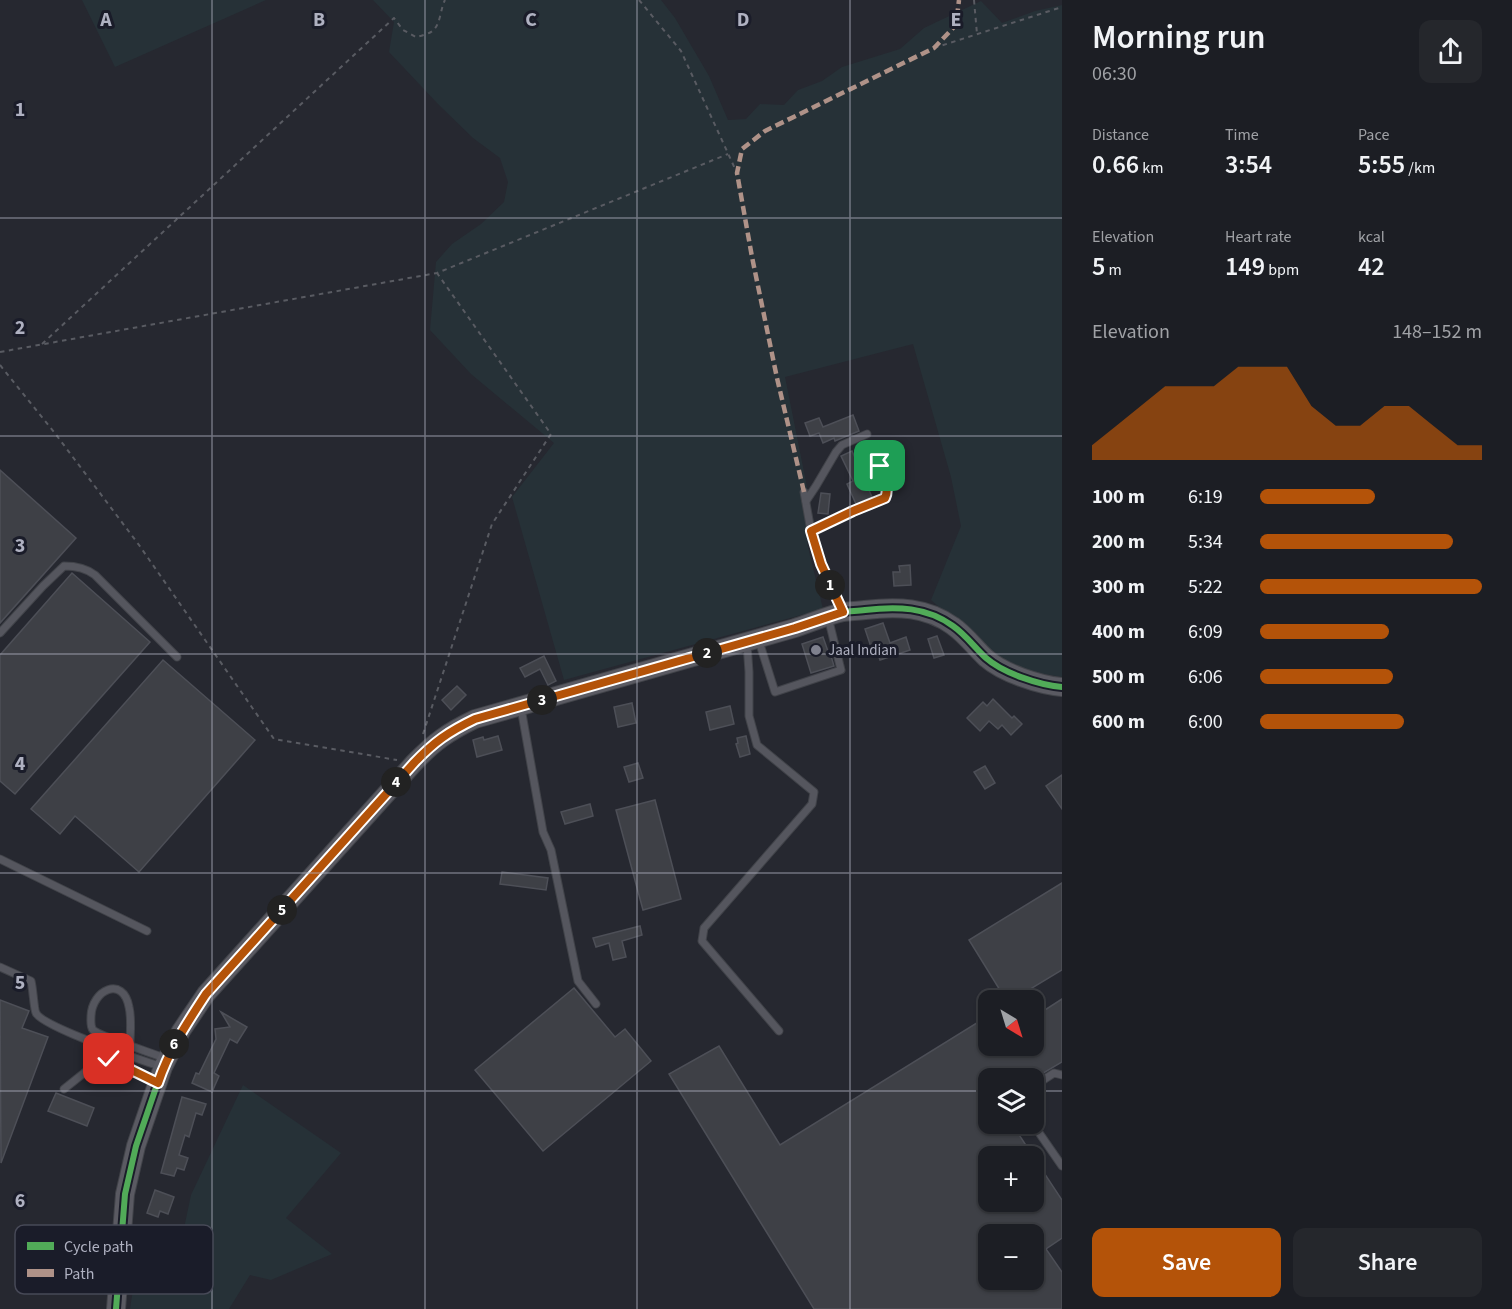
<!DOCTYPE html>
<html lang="en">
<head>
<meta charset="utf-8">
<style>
	:root { --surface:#1c1e24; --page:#25272c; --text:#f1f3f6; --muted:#a0a2a6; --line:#3a3c41; --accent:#b45309 }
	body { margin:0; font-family:"Source Sans 3",sans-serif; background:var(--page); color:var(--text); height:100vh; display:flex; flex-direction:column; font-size:22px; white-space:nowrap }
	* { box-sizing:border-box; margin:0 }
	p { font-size:20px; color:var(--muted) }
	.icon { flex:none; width:33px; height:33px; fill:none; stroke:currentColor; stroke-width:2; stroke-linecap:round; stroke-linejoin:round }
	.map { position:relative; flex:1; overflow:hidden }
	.panel { display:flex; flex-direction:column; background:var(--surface); width:450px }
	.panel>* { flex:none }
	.needle { width:39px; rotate:142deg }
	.controls { position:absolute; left:978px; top:990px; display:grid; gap:12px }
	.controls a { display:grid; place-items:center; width:66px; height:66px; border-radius:12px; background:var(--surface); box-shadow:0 2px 4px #0004,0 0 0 2px var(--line); font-size:30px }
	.pin { position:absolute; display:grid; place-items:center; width:51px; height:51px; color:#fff; margin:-26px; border-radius:12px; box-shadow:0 3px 9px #0006 }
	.km { position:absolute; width:30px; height:30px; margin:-15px; border-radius:50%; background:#222; color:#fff; font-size:16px; line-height:30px; text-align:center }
	.round { display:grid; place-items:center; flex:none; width:63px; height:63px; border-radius:12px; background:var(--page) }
	.head { display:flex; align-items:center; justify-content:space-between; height:102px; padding:0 30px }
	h1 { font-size:33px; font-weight:600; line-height:45px }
	.metrics { display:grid; grid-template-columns:repeat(3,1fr); gap:9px; height:102px; padding:6px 30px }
	.metrics div { display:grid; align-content:center }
	.metrics b { font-size:26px; font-weight:600 }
	.metrics small { font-size:16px; font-weight:400 }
	.metrics p { font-size:16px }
	.chart { height:168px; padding:12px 30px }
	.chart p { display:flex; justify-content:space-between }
	.chart svg { width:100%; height:108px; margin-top:6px; fill:var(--accent); opacity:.7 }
	.action { display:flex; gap:12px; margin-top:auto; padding:12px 30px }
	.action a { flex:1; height:69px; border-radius:12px; background:var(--accent); color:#fff; font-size:24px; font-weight:600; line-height:69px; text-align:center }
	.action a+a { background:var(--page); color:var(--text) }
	ul { padding:0 30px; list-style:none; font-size:20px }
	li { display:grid; grid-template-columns:96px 72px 1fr; align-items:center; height:45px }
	li i { height:15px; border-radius:8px; background:var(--accent) }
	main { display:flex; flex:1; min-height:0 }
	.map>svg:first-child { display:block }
	.green { fill:#263137 }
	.building { fill:#3e4046; stroke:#4d4f57; stroke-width:1.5; fill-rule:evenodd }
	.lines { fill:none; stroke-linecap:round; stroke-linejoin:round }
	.lane-casing { stroke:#414349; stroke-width:9 }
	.secondary-casing { stroke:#414349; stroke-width:20 }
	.path { stroke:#595b62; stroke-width:2; stroke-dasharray:4.5 4.5; stroke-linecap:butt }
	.lane { stroke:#55565e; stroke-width:7 }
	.secondary { stroke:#5a5a62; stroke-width:18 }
	.quiet { stroke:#af9288; stroke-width:4.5; stroke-dasharray:9 4.5; stroke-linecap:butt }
	.cycleway-casing { stroke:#1a1c29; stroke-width:10 }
	.cycleway { stroke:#51ab58; stroke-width:6 }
	.route-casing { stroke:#fff; stroke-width:12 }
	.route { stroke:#b45309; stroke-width:8 }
	.grid { fill:none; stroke:#afb1c1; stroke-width:1.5; stroke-opacity:0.55 }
	.poi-dot { fill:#7f818e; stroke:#1a1c29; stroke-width:2 }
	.labels { text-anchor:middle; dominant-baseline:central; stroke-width:6; stroke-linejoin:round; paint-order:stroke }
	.poi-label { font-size:15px; fill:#afb1c1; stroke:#1a1c29; text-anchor:start }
	.key { fill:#1a1c29; stroke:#474957; stroke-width:1.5 }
	.key-label { font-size:16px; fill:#afb1c1 }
	.grid-label { font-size:20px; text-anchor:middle; font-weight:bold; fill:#afb1c1; stroke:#1a1c29; stroke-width:6; stroke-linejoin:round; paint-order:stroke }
</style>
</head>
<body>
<main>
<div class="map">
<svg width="1062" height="1309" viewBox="0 0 1062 1309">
	<rect width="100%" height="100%" fill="#262830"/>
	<g class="green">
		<path d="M82,0H266L115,67Z"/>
		<path d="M373,0H661L675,18L709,76L728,120L746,119L760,104L784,105L798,90L822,81L842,67L900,49L924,28L981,1L1002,23L1035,11L1062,5V677L1013,669L991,652L931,600L961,526L951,477L913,344L785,377L817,537L807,543L823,609L564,680L512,497L554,443L471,374L430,330L436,262L452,244L481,224L504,202L508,182L500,158L473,138L438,104L389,52L394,22Z"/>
		<path d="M243,1085L341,1153L286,1218L332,1254L271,1280L250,1275L229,1309H130L139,1249L180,1247L191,1195Z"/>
	</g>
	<g class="building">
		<path d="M853,415L859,431L835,441L834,438L823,443L819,433L810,436L805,423L819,418L823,427Z"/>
		<path d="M852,451L872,497L856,504L847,484L853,481L841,456Z"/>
		<path d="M0,470L76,538L0,623Z"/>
		<path d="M821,493L830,494L828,514L818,513Z"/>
		<path d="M910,565L911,585L894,586L893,572H900L899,566Z"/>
		<path d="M72,573L150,642L15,794L0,781V655Z"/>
		<path d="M883,623L890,643L906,637L910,650L880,660L875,645L871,647L865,629Z"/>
		<path d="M937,636L944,655L934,658L928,639Z"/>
		<path d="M823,637L830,657L831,656L834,666L811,673L802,644Z"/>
		<path d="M544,656L556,681L548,685L540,669L525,677L520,668Z"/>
		<path d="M163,660L255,740L139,872L75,816L60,834L31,809Z"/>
		<path d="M457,686L466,695L451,710L442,700Z"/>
		<path d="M993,699L1012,718L1014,716L1022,724L1011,735L1002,725L998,729L989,721L980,731L967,718L983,702L987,706Z"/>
		<path d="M632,703L636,723L618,727L614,707Z"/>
		<path d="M730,706L734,724L710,730L706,712Z"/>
		<path d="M498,736L502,750L477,757L473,740L483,737L484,740Z"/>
		<path d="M746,736L750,754L740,757L736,744L738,743L737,738Z"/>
		<path d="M638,763L643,778L629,782L624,767Z"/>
		<path d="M985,766L995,783L985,789L974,772Z"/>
		<path d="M1062,775V809L1046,786Z"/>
		<path d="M655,800L681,899L643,910L616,810Z"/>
		<path d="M590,804L593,816L565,824L561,812Z"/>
		<path d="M502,872L548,878L546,890L500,884Z"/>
		<path d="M1062,883V970L1012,1000H1006L969,940Z"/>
		<path d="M640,926L642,935L622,941L626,957L613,960L609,943L596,947L593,938Z"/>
		<path d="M574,988L615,1037L625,1029L651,1061L543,1151L475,1070Z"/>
		<path d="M1062,999V1062L1035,1078H988V1124H1012L1062,1200V1238L1046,1249L1062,1272V1309H814L669,1074L719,1046L780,1145L988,1016V1046H1034V1017ZM988,1156H1034V1202H988ZM988,1234H1034V1280H988Z"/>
		<path d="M0,1000L29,1011L22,1028L48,1037L1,1163Z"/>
		<path d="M221,1012L247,1027L237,1043L230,1039L214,1073L219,1076L212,1092L192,1083L196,1073L199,1074L216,1039L215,1029L230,1027Z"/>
		<path d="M56,1093L94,1108L87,1126L48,1111Z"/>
		<path d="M182,1097L206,1104L202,1115L196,1113L189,1137L185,1135L179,1155L188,1158L184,1170L177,1168L174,1176L161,1173Z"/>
		<path d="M155,1190L174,1197L168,1214L160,1211L158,1217L147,1213Z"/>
	</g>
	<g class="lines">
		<g class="lane-casing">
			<g id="lane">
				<path d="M804,492L811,531L821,564L843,611"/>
				<path d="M806,501L816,486L836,452L842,445L867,434"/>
				<path d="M811,531L853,511L885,498C890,488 883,476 880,466"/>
				<path d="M0,633L43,586L64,566C76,566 86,568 95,575L177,657"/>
				<path d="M758,638L775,692L841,670L828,617"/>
				<path d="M747,644L749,672V716L757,745L814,792L812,804L704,928L702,941L779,1031"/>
				<path d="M521,708L543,832L551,850L578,981L596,1004"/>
				<path d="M0,859L147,931"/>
				<path d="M0,967L31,981C33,988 34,1010 36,1013C43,1027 143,1061 163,1067"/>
				<path d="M130,1045C130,1033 132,1019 129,1007C123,975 92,990 91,1016C91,1021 90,1026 93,1030C99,1036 155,1054 167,1059"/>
				<path d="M1034,1086L1054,1073L1062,1075"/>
				<path d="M64,1089L94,1065L105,1059L155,1082"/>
				<path d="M1033,1124L1062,1166"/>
			</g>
		</g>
		<g class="secondary-casing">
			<path id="secondary" d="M116,1309L125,1194L136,1146L163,1067L181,1031L206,994L414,763C434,742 448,732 475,719L795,628C810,623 826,616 843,612C850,611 858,611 865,610C897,606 927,607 953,626C966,635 975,648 986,658C1003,673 1039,685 1062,687"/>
		</g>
		<g class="path">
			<path d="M639,0L681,51L737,173"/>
			<path d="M974,0L977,34"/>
			<path d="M934,48L1062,7"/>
			<path d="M42,344L394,18L403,30L416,37C421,36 427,34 431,32C441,26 440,9 445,0"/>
			<path d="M0,352L437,273L728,154"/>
			<path d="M0,365L54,432L139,545L274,739L397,760"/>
			<path d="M423,734L492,524L551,434L437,273"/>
		</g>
		<use href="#lane" class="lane"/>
		<use href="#secondary" class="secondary"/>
		<path class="quiet" d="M804,492L777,378L752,257L737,173L742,149L765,131L934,48L956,25L959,0"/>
		<g class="cycleway-casing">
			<path id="cycleway" d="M116,1309L125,1194L136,1146L163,1067L181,1031L206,994L414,763C434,742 448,732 475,719L795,628C810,623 826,616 843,612C850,611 858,611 865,610C897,606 927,607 953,626C966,635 975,648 986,658C1003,673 1039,685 1062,687"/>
		</g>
		<use href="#cycleway" class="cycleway"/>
	</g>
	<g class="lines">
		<g class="route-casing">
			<path id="route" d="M109,1059L158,1083C169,1050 187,1023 206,994L414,763C434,742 448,732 475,719L795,628L843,612L821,564L811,531L853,511L885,498C890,488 883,476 880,466"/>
		</g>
		<use href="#route" class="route"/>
	</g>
	<path class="grid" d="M212,0V1309M425,0V1309M637,0V1309M850,0V1309M0,218H1062M0,436H1062M0,654H1062M0,873H1062M0,1091H988M1034,1091H1062"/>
	<circle class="poi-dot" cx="816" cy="650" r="6"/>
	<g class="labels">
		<g class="poi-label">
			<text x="828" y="650">Jaal Indian</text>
		</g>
	</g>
	<rect x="15" y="1225" width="198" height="69" rx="9" class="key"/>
	<rect x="27" y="1242" width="27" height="8" fill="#51ab58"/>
	<rect x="27" y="1269" width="27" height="8" fill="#af9288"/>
	<g class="key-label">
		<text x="64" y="1252">Cycle path</text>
		<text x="64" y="1279">Path</text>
	</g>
	<g class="grid-label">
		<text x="106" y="26">A</text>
		<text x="319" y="26">B</text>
		<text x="531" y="26">C</text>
		<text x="743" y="26">D</text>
		<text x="956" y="26">E</text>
		<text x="20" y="116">1</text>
		<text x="20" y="334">2</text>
		<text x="20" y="552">3</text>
		<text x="20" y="770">4</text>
		<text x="20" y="989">5</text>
		<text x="20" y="1207">6</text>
	</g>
</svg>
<div class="controls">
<a><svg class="needle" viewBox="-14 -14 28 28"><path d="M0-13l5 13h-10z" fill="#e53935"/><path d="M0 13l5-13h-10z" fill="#a0a2a6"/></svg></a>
<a><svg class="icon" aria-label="layers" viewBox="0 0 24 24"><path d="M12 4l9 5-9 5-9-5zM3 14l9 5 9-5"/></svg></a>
<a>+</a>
<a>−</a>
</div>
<div class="pin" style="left:880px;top:466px;background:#1e9e55"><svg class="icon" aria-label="arrive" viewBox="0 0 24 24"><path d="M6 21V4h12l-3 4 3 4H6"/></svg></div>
<div class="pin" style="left:109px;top:1059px;background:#d93025"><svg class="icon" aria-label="check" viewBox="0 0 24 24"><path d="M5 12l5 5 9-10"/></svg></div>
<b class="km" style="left:830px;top:585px">1</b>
<b class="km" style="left:707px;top:653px">2</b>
<b class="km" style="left:542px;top:700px">3</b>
<b class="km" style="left:396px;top:782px">4</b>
<b class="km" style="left:282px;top:910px">5</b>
<b class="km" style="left:174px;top:1044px">6</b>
</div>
<section class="panel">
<div class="head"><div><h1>Morning run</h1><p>06:30</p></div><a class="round"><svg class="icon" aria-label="share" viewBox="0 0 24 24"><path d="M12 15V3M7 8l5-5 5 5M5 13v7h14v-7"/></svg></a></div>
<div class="metrics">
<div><p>Distance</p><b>0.66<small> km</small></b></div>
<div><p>Time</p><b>3:54</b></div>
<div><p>Pace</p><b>5:55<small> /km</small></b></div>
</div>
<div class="metrics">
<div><p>Elevation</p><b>5<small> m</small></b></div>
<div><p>Heart rate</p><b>149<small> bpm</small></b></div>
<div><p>kcal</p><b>42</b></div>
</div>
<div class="chart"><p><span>Elevation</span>148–152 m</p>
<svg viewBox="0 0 160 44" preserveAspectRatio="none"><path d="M0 44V38L10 30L20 22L30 14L40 14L50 14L60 6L70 6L80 6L90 22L100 30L110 30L120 22L130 22L140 30L150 38L160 38V44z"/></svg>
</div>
<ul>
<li><b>100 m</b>6:19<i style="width:52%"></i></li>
<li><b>200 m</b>5:34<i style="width:87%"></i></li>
<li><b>300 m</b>5:22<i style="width:100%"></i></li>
<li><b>400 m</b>6:09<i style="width:58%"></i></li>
<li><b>500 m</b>6:06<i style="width:60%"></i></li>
<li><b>600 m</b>6:00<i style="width:65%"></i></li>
</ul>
<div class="action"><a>Save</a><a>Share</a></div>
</section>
</main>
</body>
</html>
